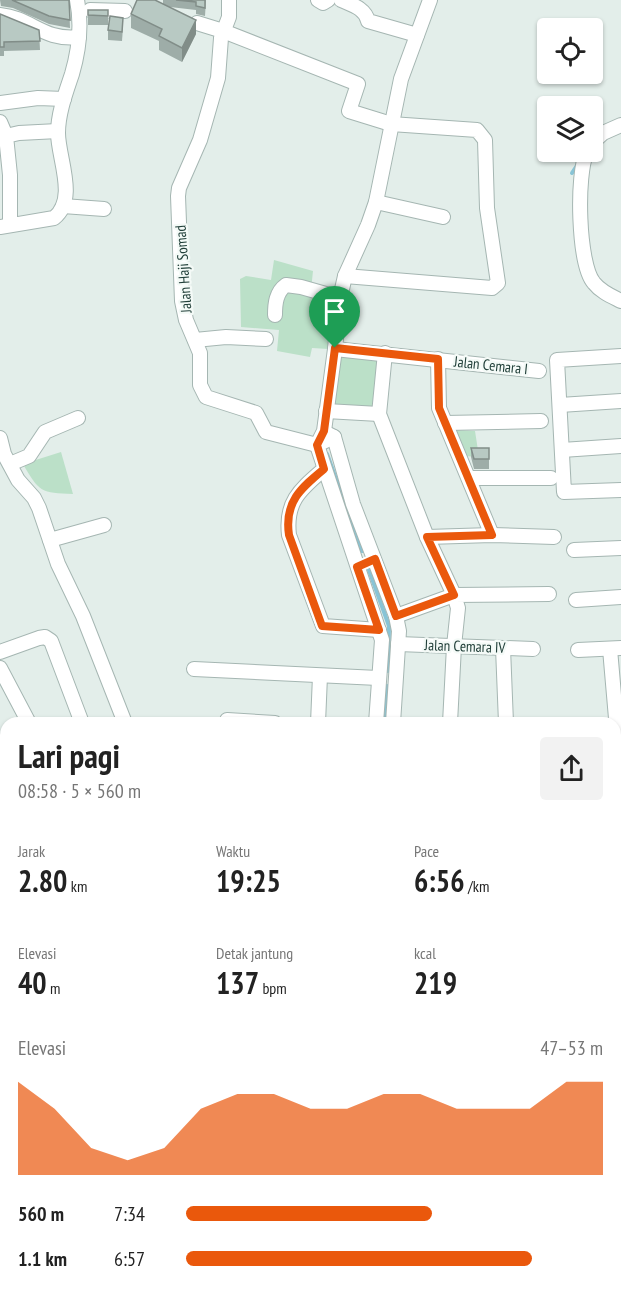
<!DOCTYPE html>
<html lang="id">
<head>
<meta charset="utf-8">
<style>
	:root { --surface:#fff; --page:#f2f2f2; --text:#222; --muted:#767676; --accent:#ea580c }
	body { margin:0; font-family:"PT Sans Narrow",sans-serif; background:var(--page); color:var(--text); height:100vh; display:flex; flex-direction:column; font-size:22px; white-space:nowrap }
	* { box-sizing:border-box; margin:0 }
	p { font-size:20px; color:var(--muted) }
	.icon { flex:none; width:33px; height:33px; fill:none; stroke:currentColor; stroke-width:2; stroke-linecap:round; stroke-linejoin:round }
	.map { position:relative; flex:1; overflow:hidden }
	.side { position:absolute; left:0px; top:717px; width:621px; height:576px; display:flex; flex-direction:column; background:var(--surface); border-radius:18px 18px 0 0; box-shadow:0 2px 4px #0004 }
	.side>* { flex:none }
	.buttons { position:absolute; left:537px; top:18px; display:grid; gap:12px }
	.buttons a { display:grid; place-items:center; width:66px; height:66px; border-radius:6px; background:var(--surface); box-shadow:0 2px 4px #0004; font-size:30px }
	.pin { position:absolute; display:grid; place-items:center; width:51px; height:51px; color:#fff; margin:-62px -26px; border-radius:50% 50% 50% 0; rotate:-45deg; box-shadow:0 0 6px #0007 }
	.pin .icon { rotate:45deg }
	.round { display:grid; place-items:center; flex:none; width:63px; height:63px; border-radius:6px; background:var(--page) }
	.headline { display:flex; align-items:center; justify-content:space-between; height:102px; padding:0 18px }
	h1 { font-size:33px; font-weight:600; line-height:45px }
	.metrics { display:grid; grid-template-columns:repeat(3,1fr); gap:9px; height:102px; padding:6px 18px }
	.metrics div { display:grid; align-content:center }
	.metrics b { font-size:30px; font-weight:600 }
	.metrics small { font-size:16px; font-weight:400 }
	.metrics p { font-size:16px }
	.chart { height:168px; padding:12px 18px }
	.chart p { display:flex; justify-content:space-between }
	.chart svg { width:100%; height:108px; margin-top:6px; fill:var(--accent); opacity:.7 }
	ul { padding:0 18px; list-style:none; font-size:20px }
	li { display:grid; grid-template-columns:96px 72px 1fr; align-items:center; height:45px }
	li i { height:15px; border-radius:8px; background:var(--accent) }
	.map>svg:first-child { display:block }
	.green { fill:#bbe0c8 }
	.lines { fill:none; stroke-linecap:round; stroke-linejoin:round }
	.stream { stroke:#88c4d6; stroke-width:4 }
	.minor-casing { stroke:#a5b6b2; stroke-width:16 }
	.minor { stroke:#fff; stroke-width:14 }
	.wall { fill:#9eada8 }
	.shaded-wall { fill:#818d88 }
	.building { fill:#b8c9c3; stroke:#818d88; stroke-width:1.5 }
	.route-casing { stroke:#fff; stroke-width:12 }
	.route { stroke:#ea580c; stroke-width:8 }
	.labels { text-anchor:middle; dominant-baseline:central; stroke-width:4.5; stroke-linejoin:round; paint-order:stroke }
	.street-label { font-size:15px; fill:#22403a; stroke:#f4faf7 }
</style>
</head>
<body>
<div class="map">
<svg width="621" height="1293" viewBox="0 0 621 1293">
	<rect width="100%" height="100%" fill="#e3eeea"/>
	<g class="green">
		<path d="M274,260L313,271L311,290L318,294L323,330L328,331V349L312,348L310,357L277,351L279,330L241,327L240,279L246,276L271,280Z"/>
		<path d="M335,349L385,353L379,414L326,411Z"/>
		<path d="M455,430L475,431L479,457L464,456Z"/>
		<path d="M61,452L73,494C41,493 39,492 23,464Z"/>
		<path d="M0,754L6,763V895L2,896L0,895Z"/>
	</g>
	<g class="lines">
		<g class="stream">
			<path d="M572,173L578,164"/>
			<path d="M327,454L362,551"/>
			<path d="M369,570L389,626L388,671"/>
			<path d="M385,723L387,686"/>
			<path d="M382,1287L384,1293"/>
		</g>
		<g class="minor-casing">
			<g id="minor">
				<path d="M229,0V17L221,38L218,78L200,140L179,188L178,196L182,301L186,320L200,353V385L206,397L256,413L266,432L317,445L334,437"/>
				<path d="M318,0L323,3L328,0"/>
				<path d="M341,0C352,5 365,8 368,21L417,35"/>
				<path d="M90,10L125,11"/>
				<path d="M0,15C32,18 42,41 79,37"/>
				<path d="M197,23L223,31L358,84L349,111L391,124L477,130L485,140L487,208L498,283L492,288L345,276"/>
				<path d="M0,103L38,98L64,99"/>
				<path d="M0,122L6,136"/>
				<path d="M592,143L603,133L621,125"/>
				<path d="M587,152C576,173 578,265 594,283C601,292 611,296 621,301"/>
				<path d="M376,202L443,217"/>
				<path d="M63,206L104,209"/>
				<path d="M10,225V175L6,136L19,133L58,131"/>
				<path d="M0,227L54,218C78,199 58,158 58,133C58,113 66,92 72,74C79,50 82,25 77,0"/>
				<path d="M275,315C275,304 276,292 286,285L301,287L340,298"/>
				<path d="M195,340L226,337L266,339"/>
				<path d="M335,349L539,371"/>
				<path d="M385,353L379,414L427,537L454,595L396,616"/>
				<path d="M621,356L557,360L564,492L621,490"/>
				<path d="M438,359L439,408L492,535"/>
				<path d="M560,405L621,401"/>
				<path d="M326,411L379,414"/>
				<path d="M445,423L541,421"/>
				<path d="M328,434L334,437L353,504L396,616L399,631L393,723"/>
				<path d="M0,438L4,454L18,480L34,498L39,508L58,564L83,616L125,723"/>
				<path d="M562,450L621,446"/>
				<path d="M10,464L29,456L45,432L78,418"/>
				<path d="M324,469C301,489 285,501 289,535L323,626L379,630"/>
				<path d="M469,478H551"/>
				<path d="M427,537L492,535L554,537"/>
				<path d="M50,540L104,525"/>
				<path d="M574,550L621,548"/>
				<path d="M576,600L621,597"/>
				<path d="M398,644L533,649"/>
				<path d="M503,648L506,723"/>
				<path d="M610,649L621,776"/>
				<path d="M578,650L621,648"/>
				<path d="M0,652L39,638L45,637L51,641L82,723"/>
				<path d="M0,668L29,723"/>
				<path d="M194,669L378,678"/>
				<path d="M227,720L275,723"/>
				<path d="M318,723L320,676"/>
				<path d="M376,723L382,640L317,445L324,431L335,349L340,298L345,276L368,225L376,202L401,79L430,0"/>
				<path d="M450,723L454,646L458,608L454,595L549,594"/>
				<path d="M615,862L621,861"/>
				<path d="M615,909L621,908"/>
				<path d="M615,957L621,956"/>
				<path d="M0,980H6"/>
				<path d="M615,999H621"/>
				<path d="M615,1044H621"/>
				<path d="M615,1096H621"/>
				<path d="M615,1135L621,1136"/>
				<path d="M0,1161H6"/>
				<path d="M615,1181L621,1182"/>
				<path d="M0,1208H6"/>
				<path d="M615,1226H621"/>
				<path d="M0,1262L6,1272"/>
				<path d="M615,1274H621"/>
				<path d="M15,1287L16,1293"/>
				<path d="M118,1287V1293"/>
				<path d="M216,1287L218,1293"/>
				<path d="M266,1287L268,1293"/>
				<path d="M316,1287L319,1293"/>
				<path d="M373,1287L375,1293"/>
				<path d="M392,1287L395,1293"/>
				<path d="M504,1287L507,1293"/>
				<path d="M445,1293L457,1287"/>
			</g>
		</g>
		<use href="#minor" class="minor"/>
	</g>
	<g class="wall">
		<path d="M0,0H69L70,28L49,24L13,8L1,6Z"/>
		<path d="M163,0H206L205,16L196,14V10L170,7L196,34L182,62L159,50V41L131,28V14L163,4Z"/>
		<rect x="88" y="10" width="20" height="15"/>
		<path d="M0,14L39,30L40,50L4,51V56H0Z"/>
		<path d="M123,27L122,41L108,40V30Z"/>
		<path d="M471,448H489V469H474L471,457Z"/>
	</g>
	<path class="shaded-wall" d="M196,20V34L182,62V48Z"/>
	<g class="building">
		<path d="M12,0H69L70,20L49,16Z"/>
		<path d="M137,0H155L196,20L182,48L159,36L162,29L131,14Z"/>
		<path d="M176,0H205V8L196,6V2Z"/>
		<path d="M88,10H108V16L88,15Z"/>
		<path d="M0,14L39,30L40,41L4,42V47H0Z"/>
		<path d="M110,16L123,18L122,32L108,30Z"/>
		<path d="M471,448H489V459H474Z"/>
		<path d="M50,1287H60L61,1293H51Z"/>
		<rect x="88" y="1287" width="22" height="6"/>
		<rect x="130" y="1287" width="14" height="6"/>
	</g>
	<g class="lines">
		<g class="route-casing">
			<path id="route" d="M335,348L438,359L439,408L492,535L427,537L454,595L396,616L375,559L357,567L379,630L322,626L289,535C284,502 301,488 324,469L317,445L324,431Z"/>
		</g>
		<use href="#route" class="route"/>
	</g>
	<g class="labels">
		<g class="street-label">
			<text transform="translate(183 269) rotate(-94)">Jalan Haji Somad</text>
			<text transform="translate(491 365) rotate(6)">Jalan Cemara I</text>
			<text transform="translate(465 646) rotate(2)">Jalan Cemara IV</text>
		</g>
	</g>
</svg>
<div class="buttons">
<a><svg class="icon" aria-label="locate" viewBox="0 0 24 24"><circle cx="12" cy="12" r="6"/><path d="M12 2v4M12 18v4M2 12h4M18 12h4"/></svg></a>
<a><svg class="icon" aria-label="layers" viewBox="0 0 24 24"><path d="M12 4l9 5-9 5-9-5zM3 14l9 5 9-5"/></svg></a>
</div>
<div class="pin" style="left:335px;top:348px;background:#1e9e55"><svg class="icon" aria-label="arrive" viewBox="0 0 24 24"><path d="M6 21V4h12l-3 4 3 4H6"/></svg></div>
<section class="side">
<div class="headline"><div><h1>Lari pagi</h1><p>08:58 · 5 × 560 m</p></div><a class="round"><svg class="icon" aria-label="share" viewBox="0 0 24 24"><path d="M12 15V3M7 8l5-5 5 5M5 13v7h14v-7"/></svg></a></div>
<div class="metrics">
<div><p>Jarak</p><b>2.80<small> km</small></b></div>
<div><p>Waktu</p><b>19:25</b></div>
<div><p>Pace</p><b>6:56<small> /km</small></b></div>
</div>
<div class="metrics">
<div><p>Elevasi</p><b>40<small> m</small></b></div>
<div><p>Detak jantung</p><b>137<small> bpm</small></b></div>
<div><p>kcal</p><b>219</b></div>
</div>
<div class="chart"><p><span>Elevasi</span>47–53 m</p>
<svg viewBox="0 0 160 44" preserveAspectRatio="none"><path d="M0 44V6L10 17L20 33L30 38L40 33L50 17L60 11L70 11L80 17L90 17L100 11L110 11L120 17L130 17L140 17L150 6L160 6V44z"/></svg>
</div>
<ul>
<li><b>560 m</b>7:34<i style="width:59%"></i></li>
<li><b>1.1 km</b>6:57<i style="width:83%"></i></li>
</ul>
</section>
</div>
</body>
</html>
